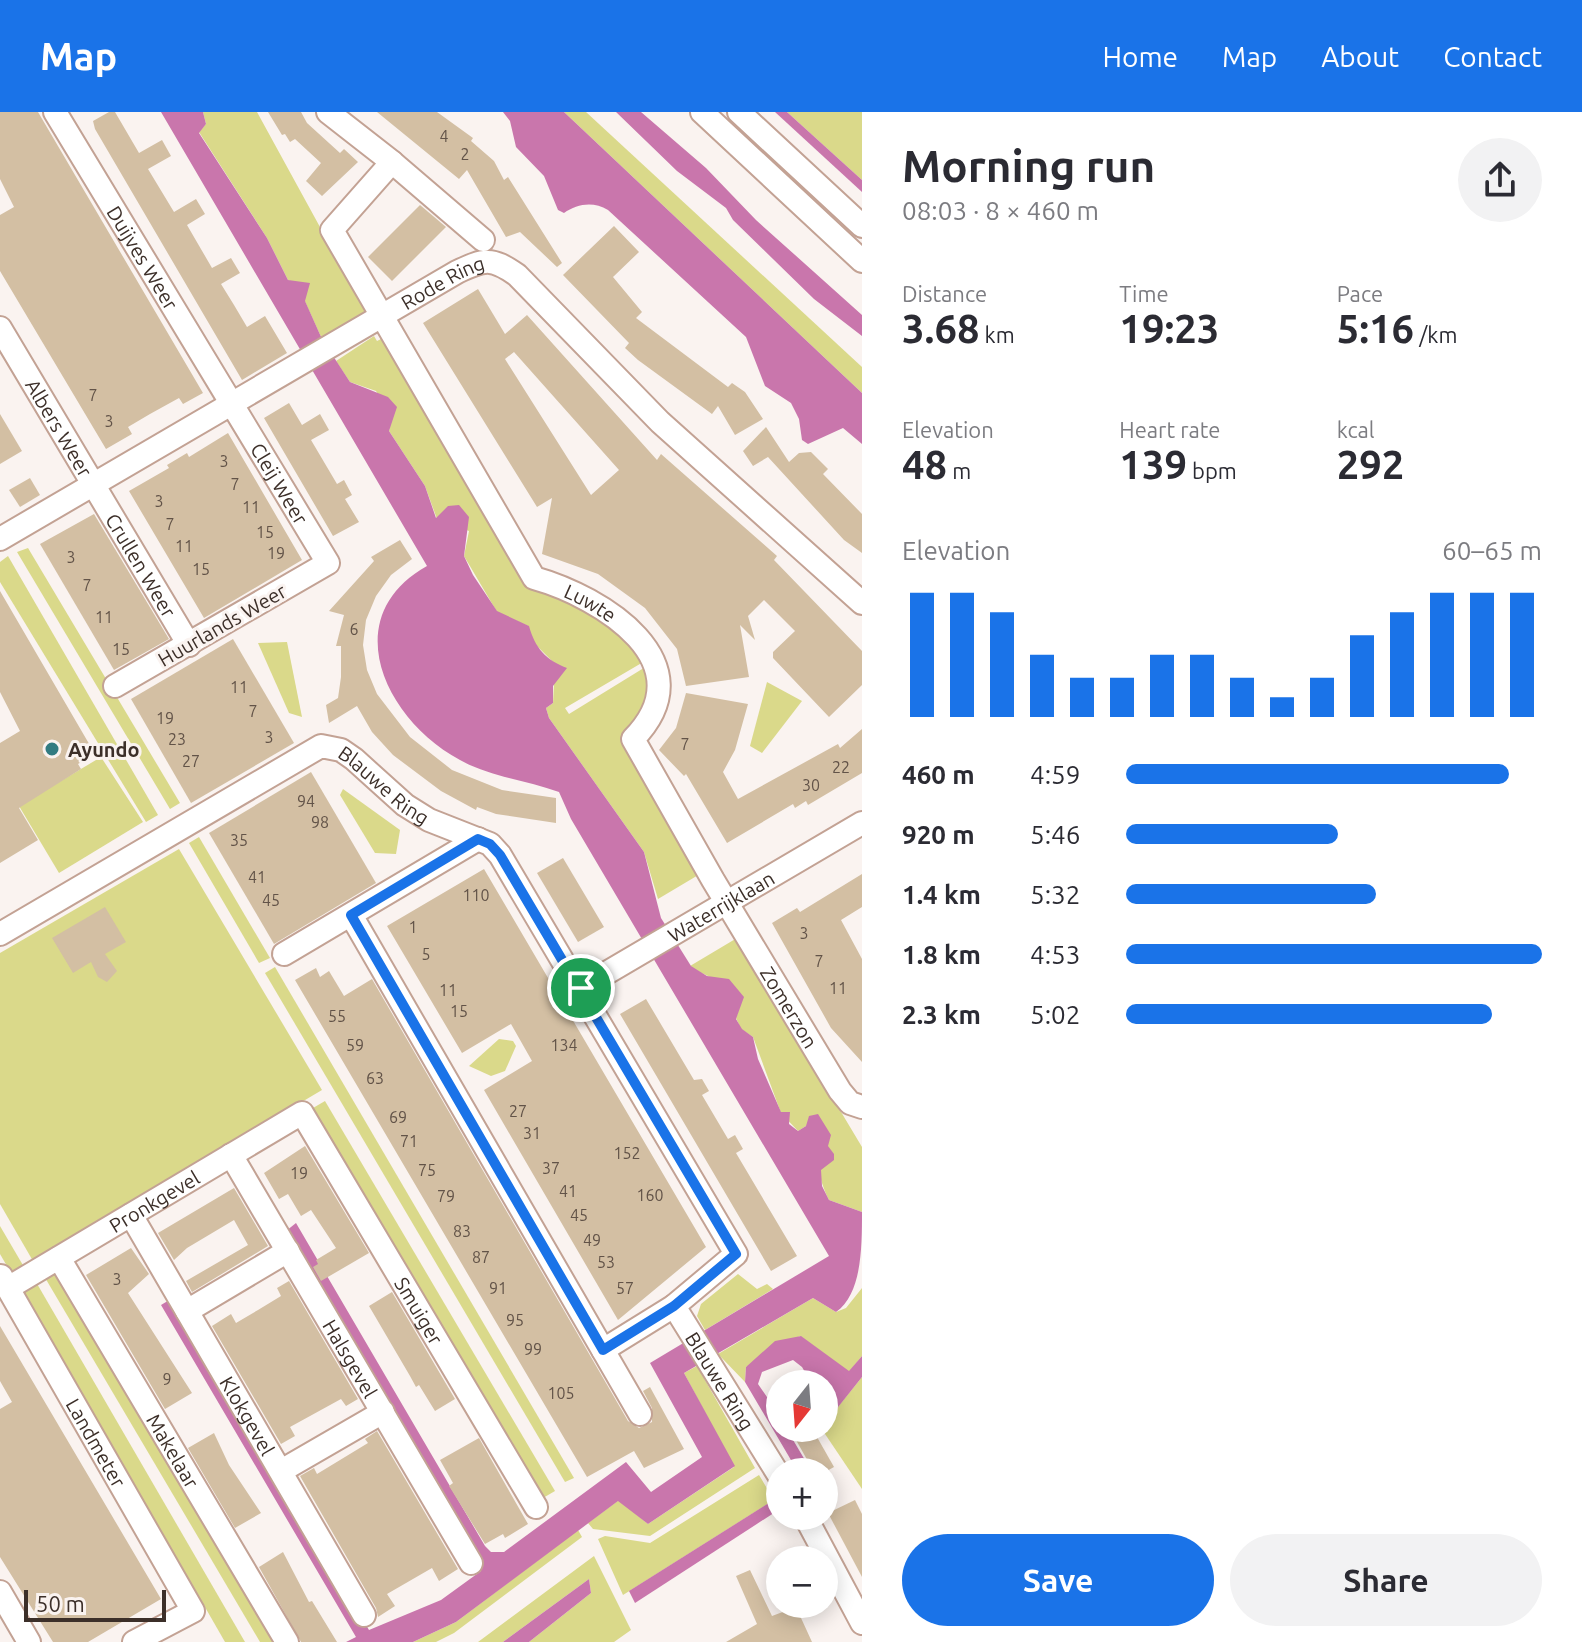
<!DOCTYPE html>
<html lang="en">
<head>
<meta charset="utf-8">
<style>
	:root { --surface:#fff; --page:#f2f2f3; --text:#2b2b33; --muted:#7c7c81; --accent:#1a73e8 }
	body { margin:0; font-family:Ubuntu,sans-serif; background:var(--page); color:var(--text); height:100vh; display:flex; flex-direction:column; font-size:30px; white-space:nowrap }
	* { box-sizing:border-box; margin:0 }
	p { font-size:26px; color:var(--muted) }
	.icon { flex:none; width:44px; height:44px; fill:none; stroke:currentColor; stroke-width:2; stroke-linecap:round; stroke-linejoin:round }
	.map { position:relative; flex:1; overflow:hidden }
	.details { display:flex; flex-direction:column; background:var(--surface); width:720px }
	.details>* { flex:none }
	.needle { width:52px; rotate:197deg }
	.controls { position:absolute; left:766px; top:1258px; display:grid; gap:16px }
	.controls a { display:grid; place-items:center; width:72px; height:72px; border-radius:50%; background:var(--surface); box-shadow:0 4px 20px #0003; font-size:40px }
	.scale { position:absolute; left:24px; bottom:20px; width:142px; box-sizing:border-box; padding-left:8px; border:4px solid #3c2f29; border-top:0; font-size:22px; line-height:28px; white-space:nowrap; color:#3c2f29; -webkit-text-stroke:6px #faf3f0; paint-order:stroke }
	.pin { position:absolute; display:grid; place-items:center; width:68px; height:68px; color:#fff; margin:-34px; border:4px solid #fff; border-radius:50%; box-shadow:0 2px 8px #0007 }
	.round { display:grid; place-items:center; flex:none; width:84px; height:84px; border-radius:42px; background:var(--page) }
	.head { display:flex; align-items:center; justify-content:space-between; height:136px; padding:0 40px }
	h1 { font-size:44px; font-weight:600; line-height:60px }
	.metrics { display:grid; grid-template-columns:repeat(3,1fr); gap:12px; height:136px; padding:8px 40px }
	.metrics div { display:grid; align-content:center }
	.metrics b { font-size:40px; font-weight:600 }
	.metrics small { font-size:22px; font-weight:400 }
	.metrics p { font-size:22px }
	.chart { height:224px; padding:16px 40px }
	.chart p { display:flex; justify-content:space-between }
	.chart svg { width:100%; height:144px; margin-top:8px; stroke:var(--accent); stroke-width:6 }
	.cta { display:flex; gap:16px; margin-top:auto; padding:16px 40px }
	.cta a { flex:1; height:92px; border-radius:48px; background:var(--accent); color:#fff; font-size:32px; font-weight:600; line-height:92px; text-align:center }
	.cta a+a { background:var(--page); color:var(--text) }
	ul { padding:0 40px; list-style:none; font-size:26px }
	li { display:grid; grid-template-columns:128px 96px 1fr; align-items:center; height:60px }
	li i { height:20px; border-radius:10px; background:var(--accent) }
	header { display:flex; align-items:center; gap:48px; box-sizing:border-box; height:112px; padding:0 40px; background:var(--accent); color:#fff }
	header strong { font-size:38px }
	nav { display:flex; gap:44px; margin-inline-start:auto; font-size:28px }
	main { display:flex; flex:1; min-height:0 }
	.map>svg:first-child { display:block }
	.green { fill:#dad98a }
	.water { fill:#c976ac }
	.building { fill:#d3bfa3; fill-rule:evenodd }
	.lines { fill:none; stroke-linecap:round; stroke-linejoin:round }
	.minor-casing { stroke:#c3a294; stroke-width:26 }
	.minor { stroke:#fff; stroke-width:22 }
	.route-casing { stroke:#fff; stroke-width:16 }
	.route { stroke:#1a73e8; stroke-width:10 }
	.poi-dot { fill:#327b81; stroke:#faf3f0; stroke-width:3 }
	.labels { text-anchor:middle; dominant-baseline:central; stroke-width:6; stroke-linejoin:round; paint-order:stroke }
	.number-label { font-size:16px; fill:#625348 }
	.street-label { font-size:20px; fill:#3c2f29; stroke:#faf3f0 }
	.poi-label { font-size:20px; font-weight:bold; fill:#3c2f29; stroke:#faf3f0; text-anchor:start }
</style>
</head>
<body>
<header>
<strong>Map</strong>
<nav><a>Home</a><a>Map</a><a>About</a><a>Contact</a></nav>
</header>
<main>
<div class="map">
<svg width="862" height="1530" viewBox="0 0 862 1530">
	<rect width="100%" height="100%" fill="#faf3f0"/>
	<g class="green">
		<path d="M203,0H257L366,199L322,227L297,172L288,168L267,126L199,20L206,12Z"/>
		<path d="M564,0H586L862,255V281Z"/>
		<path d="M787,0H862V68Z"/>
		<path d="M389,223L532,473L608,506L645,549L565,596L569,602L647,554L653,583L621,625L700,762L658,787L644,740L549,606L546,596L553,591L555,552L533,530L528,514L497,500L464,444L469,419L437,407L425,374L389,319L392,305L376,279L350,270L336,249L374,224L377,229Z"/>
		<path d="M28,436L180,691L170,697L17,440Z"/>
		<path d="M8,444L158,703L146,710L0,470V450Z"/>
		<path d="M287,530L302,605L289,601L258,531Z"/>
		<path d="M767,570L802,589L762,641L750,634Z"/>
		<path d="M101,645L143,710L59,761L19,694Z"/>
		<path d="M343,677L400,718L396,742L375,741L340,683Z"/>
		<path d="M199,725L270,846L259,851L189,731Z"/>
		<path d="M179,737L322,978L33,1149L0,1092V841Z"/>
		<path d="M737,826L862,1035V1100L829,1088C819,1069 814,1037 806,1014L798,1019L781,1001L753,925L741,917L736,906L743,885C722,866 710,868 690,854Z"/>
		<path d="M275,855L574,1366L565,1370L265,861Z"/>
		<path d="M499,927L513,929L516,934L505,959L491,964L469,954Z"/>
		<path d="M325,989L555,1379L543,1386L313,996Z"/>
		<path d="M0,1114L24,1155L11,1161L0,1142Z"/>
		<path d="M57,1156L280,1530H260L44,1164Z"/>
		<path d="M738,1162L757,1177L767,1172L773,1177L705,1218L697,1204L701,1192Z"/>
		<path d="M36,1170L245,1530H225L23,1178Z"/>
		<path d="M862,1176V1244L849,1260L800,1224L746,1255L745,1270L718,1242L813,1186L836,1200L846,1196Z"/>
		<path d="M697,1254L755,1356L650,1424L593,1417L588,1411L619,1388L648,1412L734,1355L684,1261Z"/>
		<path d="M862,1265V1377L821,1316Z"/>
		<path d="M759,1363L774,1388L623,1483L598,1427L605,1424L650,1431Z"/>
		<path d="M578,1418L582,1425L454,1521L436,1530H413L456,1510Z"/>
		<path d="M594,1444L631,1518L614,1530H529L591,1481L589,1467L503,1530H478Z"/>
	</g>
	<g class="water">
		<path d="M161,0H203L206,12L199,21L267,126L288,168L310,171L305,189L322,227L350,270L388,285L397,295L389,319L425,374L436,406L448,394L459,393L469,405L464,444L473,463L497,499L529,514C535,536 546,548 567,556L553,574V591L546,596L549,606L644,740L661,806L691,854L707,864L729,867L744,885L736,907L742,917L753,925L758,947L781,1000H790L789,1012L798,1019L806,1014L809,1004L818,1002L831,1023L828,1034L834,1042V1048L821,1058L822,1074L829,1088L862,1100C862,1135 862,1182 836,1200L813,1186L684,1261L735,1354L648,1412L618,1389L456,1510L413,1530H346L356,1525L161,1193L171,1187L369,1518L441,1488L481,1459V1451L286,1119L296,1111L485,1434L491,1440H504L626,1350L651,1380L702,1345L650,1251L829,1144L571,707L559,680C527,668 490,665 460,648C385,608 336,505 427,454Z"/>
		<path d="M503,0H564L862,281V332L843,316L808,332L802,328L799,307L791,291L765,274L746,225L608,98C593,89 577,92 564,101L558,98L544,64L516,35L510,9Z"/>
		<path d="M616,0H641L706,56L756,108L862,203V224L814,187L733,108L726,96L677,59Z"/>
		<path d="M775,0H787L862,68V80Z"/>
		<path d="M801,1224L849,1259L862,1244V1265L831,1304L824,1292V1272H812L802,1255L793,1248L762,1260L758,1272L780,1304V1316H786L812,1360H798L745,1270L746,1255L775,1229Z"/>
		<path d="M780,1384V1397L635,1491L629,1479Z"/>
		<path d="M589,1467L591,1481L529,1530H503Z"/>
	</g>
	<g class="building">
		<path d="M0,0H38L203,281L183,292L179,286L150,302L128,315L132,322L106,337L0,159V103L14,95L0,67Z"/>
		<path d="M109,0H115L139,41L162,28L171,44L148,57L174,100L196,87L205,102L187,113L212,156L231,146L240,161L221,172L234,193L247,215L265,204L287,241L242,268L95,17L93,9Z"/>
		<path d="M268,0H301L307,11L340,41L344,37L358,50L322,84L306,69L321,51L295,27L290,30L285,22L282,23Z"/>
		<path d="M377,0H437L473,26L471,29L494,49L504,68L508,65L562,151L557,155L520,120L506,125L467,58L459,67Z"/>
		<path d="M420,93L446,115L392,169L368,145Z"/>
		<path d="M614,114L639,140L613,165L642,200L636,206L728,275L732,271L745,280L763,307L735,323L718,294L712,302L638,248L625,236L629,231L563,163Z"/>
		<path d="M478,177L505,222L527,203L657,348L661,342L777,444L774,448L862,539V573L829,605L773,546V540L795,519L764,488L748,504L755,528L740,513L749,565L686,574L677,537L645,496L598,462L542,442L552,386L537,395L423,211ZM514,240L619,358L591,383L505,247Z"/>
		<path d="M289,291L302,313L320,302L329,318L311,328L337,372L344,368L352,383L345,387L359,410L333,424L264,306Z"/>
		<path d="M0,302L22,339L0,352Z"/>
		<path d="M766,315L789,350L799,341L811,340L828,357L823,362L862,402V441L844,428L768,345L753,354L743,339Z"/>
		<path d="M228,321L302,448L204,506L129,379L169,356L167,353L187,341L189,345Z"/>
		<path d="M30,366L40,383L20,395L9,378Z"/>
		<path d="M94,402L169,527L114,558L40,432Z"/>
		<path d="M400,428L412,447L391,463L376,484L366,508L363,533L367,558L377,582L410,625L452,658L502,678L556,686V711L496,702L477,695L476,698L441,679L393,643L372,620L357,594L329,611L326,593L338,586L341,565V534H336L344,503L329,499L374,449L371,445Z"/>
		<path d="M0,479L95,642L78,652L81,657L19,696L38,728L0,751V631L20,619L0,580Z"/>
		<path d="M233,527L294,631L191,691L131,587Z"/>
		<path d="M686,581L748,592L735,638L723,660L738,687L838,632L840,636L862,617V661L808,693L806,689L795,696L793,692L727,731L686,662L684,664L659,638L676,616Z"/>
		<path d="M311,660L376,771L274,832L209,721Z"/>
		<path d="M563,746L604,815L578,830L537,761Z"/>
		<path d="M484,757L706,1135L618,1208L484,978L532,949L511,912L462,941L387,814Z"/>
		<path d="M862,762V795L841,808L862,847V950L831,916L772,811L797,796L800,800Z"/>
		<path d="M105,795L126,830L105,842L117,859L107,870L98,865L91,850L73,861L52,826Z"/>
		<path d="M316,856L320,865L329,859L344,884L372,867L628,1309L639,1316L652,1310V1296L643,1279L650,1275L684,1337L644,1356L634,1339L587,1365L295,868Z"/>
		<path d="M646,887L694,968L702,967L709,979L702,983L728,1027L735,1023L743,1037L736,1041L797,1144L771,1159L620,902Z"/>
		<path d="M305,1034L369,1141L321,1169L313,1155L318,1152L316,1148L336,1136L311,1098L301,1104L288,1082L279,1087L264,1061Z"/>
		<path d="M234,1076L268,1134L192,1180L186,1169L248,1133L234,1108L187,1136L174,1148L158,1121Z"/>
		<path d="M131,1136L149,1162L128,1181L192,1281L165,1297L86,1163Z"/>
		<path d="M289,1169L358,1287L346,1294L341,1287L290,1315L295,1324L281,1332L212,1214L231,1202L236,1211L258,1198L281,1184L277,1176Z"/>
		<path d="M392,1180L455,1287L435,1299L419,1273L416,1275L410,1264L369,1194Z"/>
		<path d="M0,1214L161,1487L88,1530H53L0,1445V1297L12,1290L0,1269Z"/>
		<path d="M813,1318L834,1355L825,1360H814L796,1328Z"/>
		<path d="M377,1319L458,1457L439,1469L432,1456L387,1482L395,1494L378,1505L376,1496L300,1364L314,1356L317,1362L368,1331L365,1327Z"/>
		<path d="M214,1321L229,1353L261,1401L235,1416L188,1336Z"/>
		<path d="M479,1326L528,1412L505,1426L503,1422L485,1432L449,1374L453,1371L440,1348Z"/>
		<path d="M855,1388L862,1402V1465L828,1401Z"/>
		<path d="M283,1440L309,1490L312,1489L337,1530H301L259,1455Z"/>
		<path d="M750,1458L772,1504L796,1495L812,1530H726L757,1512L736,1464Z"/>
	</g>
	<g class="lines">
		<g class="minor-casing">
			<g id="minor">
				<path id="s1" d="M55,0L328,451L115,574"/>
				<path id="s2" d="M328,0L392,50L332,118L534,466C602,485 708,551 633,627L713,768L840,979L850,991L862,995"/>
				<path d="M702,0L862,149"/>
				<path d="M739,0L862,114"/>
				<path d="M392,50L483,128"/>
				<path id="s3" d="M0,216L189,533"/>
				<path id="s4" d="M0,427L457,160C485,147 491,145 517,163L660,310L862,491"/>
				<path d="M351,803L640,1302"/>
				<path id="s5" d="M0,822L321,634L341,638L354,647L405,693L429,708L490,732L500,743L736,1142L674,1194L780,1365"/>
				<path d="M284,842L478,727"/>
				<path id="s6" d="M581,876L862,711"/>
				<path id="s7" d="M231,1043L471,1451"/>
				<path id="s8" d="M131,1103L364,1503"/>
				<path id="s9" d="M59,1146L287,1530"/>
				<path id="s10" d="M1,1164L193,1499L134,1530"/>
				<path id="s11" d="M8,1176L302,1001L536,1395"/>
				<path d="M187,1199L288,1139"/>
				<path d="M603,1238L674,1194"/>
				<path d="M281,1359L383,1300"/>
				<path d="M805,1404L862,1511"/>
				<path d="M0,1480L29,1530"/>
			</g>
		</g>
		<use href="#minor" class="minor"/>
	</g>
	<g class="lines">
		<g class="route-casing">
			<path id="route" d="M478,727L490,732L500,743L736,1142L674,1194L603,1238L351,803Z"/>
		</g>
		<use href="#route" class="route"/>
	</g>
	<circle class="poi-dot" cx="52" cy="637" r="8"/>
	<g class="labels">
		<g class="number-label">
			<text x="444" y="24">4</text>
			<text x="465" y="42">2</text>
			<text x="93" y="283">7</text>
			<text x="109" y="309">3</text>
			<text x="224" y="349">3</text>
			<text x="235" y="372">7</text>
			<text x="159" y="389">3</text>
			<text x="251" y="395">11</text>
			<text x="170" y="412">7</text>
			<text x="265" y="420">15</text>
			<text x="184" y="434">11</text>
			<text x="276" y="441">19</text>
			<text x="71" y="445">3</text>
			<text x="201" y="457">15</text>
			<text x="87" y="473">7</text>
			<text x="104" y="505">11</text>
			<text x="354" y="517">6</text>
			<text x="121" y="537">15</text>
			<text x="239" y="575">11</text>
			<text x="253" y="599">7</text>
			<text x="165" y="606">19</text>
			<text x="269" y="625">3</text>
			<text x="177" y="627">23</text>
			<text x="685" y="632">7</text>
			<text x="191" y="649">27</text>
			<text x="841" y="655">22</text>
			<text x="811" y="673">30</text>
			<text x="306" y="689">94</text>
			<text x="320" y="710">98</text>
			<text x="239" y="728">35</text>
			<text x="257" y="765">41</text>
			<text x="476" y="783">110</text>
			<text x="271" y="788">45</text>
			<text x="413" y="815">1</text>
			<text x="804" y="821">3</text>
			<text x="426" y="842">5</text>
			<text x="819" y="849">7</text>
			<text x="838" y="876">11</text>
			<text x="448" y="878">11</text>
			<text x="459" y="899">15</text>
			<text x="337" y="904">55</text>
			<text x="355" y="933">59</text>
			<text x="564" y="933">134</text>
			<text x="375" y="966">63</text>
			<text x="518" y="999">27</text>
			<text x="398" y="1005">69</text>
			<text x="532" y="1021">31</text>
			<text x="409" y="1029">71</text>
			<text x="627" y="1041">152</text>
			<text x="551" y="1056">37</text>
			<text x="427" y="1058">75</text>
			<text x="299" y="1061">19</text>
			<text x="568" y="1079">41</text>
			<text x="650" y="1083">160</text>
			<text x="446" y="1084">79</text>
			<text x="579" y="1103">45</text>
			<text x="462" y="1119">83</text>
			<text x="592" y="1128">49</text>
			<text x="481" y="1145">87</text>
			<text x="606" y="1150">53</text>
			<text x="117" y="1167">3</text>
			<text x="498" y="1176">91</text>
			<text x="625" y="1176">57</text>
			<text x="515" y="1208">95</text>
			<text x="533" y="1237">99</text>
			<text x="167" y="1267">9</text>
			<text x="561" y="1281">105</text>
		</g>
		<g class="street-label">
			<text stroke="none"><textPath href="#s1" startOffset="170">Duijves Weer</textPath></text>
			<text stroke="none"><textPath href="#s4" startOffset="512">Rode Ring</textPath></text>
			<text stroke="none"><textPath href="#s3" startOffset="116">Albers Weer</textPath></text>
			<text stroke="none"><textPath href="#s1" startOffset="434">Cleij Weer</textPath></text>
			<text stroke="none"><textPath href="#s3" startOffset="276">Crullen Weer</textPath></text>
			<text stroke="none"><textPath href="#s2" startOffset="636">Luwte</textPath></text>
			<text transform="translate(222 513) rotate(-30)">Huurlands Weer</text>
			<text stroke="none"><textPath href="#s5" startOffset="448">Blauwe Ring</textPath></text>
			<text stroke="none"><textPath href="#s6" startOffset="162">Waterrijklaan</textPath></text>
			<text stroke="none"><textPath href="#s2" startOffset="1120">Zomerzon</textPath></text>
			<text stroke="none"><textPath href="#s11" startOffset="170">Pronkgevel</textPath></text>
			<text stroke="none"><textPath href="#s11" startOffset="572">Smuiger</textPath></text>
			<text stroke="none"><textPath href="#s7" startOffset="236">Halsgevel</textPath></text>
			<text stroke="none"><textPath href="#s5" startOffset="1218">Blauwe Ring</textPath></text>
			<text stroke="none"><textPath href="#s8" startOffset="232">Klokgevel</textPath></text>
			<text stroke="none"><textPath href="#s10" startOffset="192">Landmeter</textPath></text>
			<text stroke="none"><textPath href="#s9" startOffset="224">Makelaar</textPath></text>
		</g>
		<g class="poi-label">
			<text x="68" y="637">Ayundo</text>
		</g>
	</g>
</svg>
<div class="controls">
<a><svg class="needle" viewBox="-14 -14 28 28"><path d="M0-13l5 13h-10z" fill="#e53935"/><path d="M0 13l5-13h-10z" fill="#7c7c81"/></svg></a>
<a>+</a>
<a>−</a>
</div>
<div class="scale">50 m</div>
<div class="pin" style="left:581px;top:876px;background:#1e9e55"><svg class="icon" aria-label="arrive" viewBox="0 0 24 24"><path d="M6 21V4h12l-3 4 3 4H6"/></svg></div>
</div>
<section class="details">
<div class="head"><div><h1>Morning run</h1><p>08:03 · 8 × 460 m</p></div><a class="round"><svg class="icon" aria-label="share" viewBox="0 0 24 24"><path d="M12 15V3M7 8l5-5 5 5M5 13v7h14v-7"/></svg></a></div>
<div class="metrics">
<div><p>Distance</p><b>3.68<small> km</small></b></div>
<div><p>Time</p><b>19:23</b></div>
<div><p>Pace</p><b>5:16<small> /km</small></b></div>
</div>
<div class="metrics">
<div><p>Elevation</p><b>48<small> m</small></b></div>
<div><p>Heart rate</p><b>139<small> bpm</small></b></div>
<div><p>kcal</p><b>292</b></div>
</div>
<div class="chart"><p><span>Elevation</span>60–65 m</p>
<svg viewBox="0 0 160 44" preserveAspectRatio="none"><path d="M5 44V6M15 44V6M25 44V12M35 44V25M45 44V32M55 44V32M65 44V25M75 44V25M85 44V32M95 44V38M105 44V32M115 44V19M125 44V12M135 44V6M145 44V6M155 44V6"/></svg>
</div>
<ul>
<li><b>460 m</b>4:59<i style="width:92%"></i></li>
<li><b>920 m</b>5:46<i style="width:51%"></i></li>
<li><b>1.4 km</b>5:32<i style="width:60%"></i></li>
<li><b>1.8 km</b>4:53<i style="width:100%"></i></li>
<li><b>2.3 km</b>5:02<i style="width:88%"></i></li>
</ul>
<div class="cta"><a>Save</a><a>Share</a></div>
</section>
</main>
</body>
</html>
